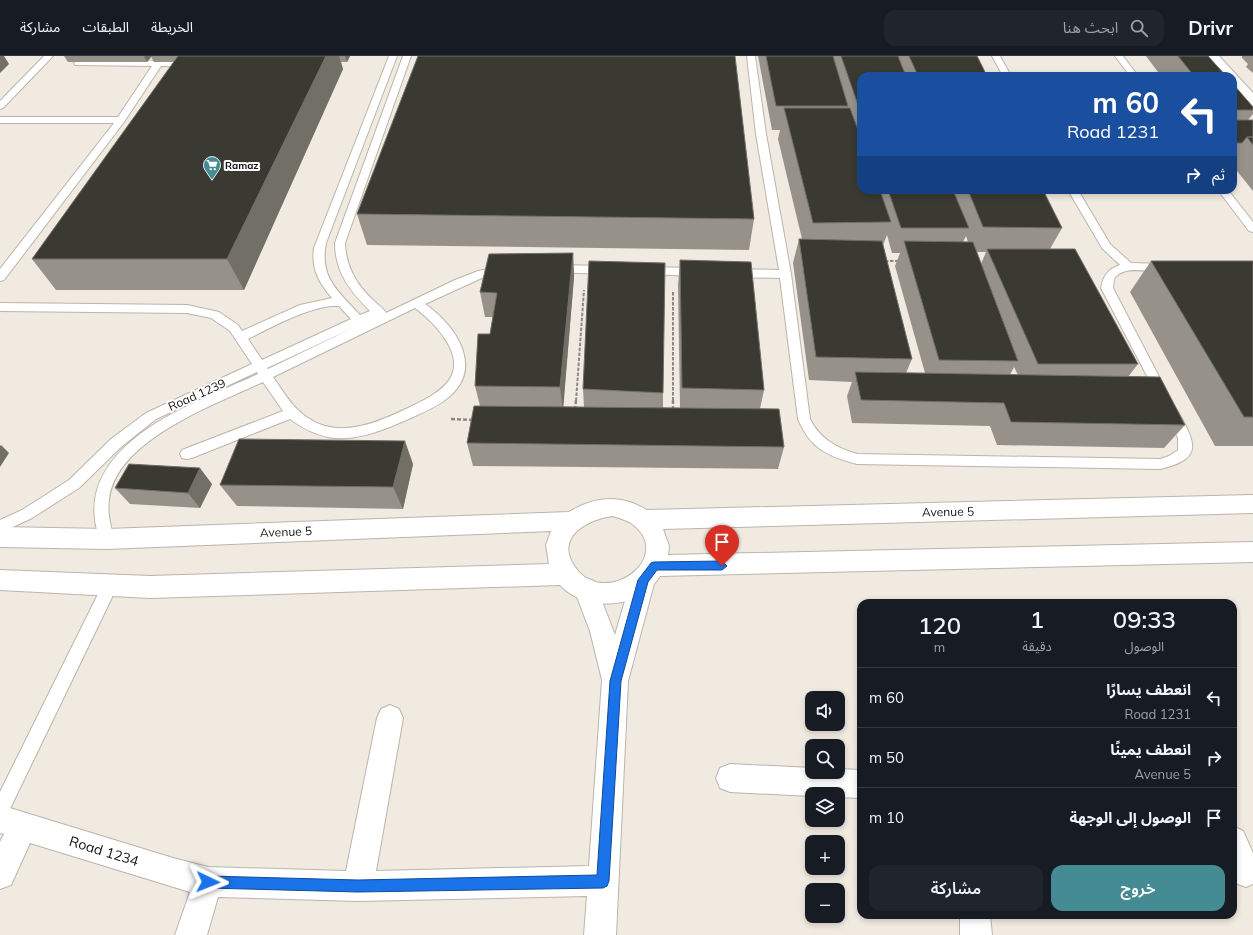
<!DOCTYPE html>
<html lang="ar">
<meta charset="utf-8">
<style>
body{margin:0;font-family:Mulish,"Noto Sans Arabic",sans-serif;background:#20242c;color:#f1f3f6;direction:rtl;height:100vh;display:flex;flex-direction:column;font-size:15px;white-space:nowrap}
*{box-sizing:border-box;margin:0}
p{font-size:13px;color:#9ea1a6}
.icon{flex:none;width:22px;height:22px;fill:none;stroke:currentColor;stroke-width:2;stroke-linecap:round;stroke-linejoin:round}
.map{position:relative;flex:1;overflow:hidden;direction:ltr}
.sheet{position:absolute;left:857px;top:543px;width:380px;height:320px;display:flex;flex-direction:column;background:#171b24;border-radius:12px;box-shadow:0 2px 6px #0003;direction:rtl}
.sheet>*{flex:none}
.top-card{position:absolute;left:857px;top:16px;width:380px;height:122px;border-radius:12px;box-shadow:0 2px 6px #0003;direction:rtl;background:#1a4fa0;color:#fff;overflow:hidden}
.buttons{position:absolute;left:805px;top:635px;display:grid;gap:8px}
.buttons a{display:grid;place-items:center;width:40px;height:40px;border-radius:8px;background:#171b24;box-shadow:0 2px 6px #0003;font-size:20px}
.pin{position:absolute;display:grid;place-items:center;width:34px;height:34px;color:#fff;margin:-41px -17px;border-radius:50% 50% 50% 0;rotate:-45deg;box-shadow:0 0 4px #0007}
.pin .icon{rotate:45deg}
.me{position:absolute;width:44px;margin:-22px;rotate:92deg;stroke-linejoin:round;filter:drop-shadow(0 0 3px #0008)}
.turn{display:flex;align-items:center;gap:14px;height:84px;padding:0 12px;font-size:18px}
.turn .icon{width:52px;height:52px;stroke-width:2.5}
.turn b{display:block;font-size:28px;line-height:34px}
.then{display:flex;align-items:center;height:38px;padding:0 12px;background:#0003;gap:8px;font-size:15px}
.eta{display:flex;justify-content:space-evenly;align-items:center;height:68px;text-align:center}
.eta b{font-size:24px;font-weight:600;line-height:28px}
.button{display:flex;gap:8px;margin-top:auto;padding:8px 12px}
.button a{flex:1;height:46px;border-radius:12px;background:#448b94;color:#fff;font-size:16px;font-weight:600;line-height:46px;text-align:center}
.button a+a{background:#20242c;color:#f1f3f6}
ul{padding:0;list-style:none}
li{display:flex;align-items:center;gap:12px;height:60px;padding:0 12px;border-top:1px solid #363941}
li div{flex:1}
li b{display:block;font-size:15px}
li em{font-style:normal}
header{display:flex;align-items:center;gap:24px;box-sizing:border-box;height:56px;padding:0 20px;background:#171b24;border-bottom:1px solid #363941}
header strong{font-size:19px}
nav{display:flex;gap:22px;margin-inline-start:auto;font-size:14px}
.search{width:280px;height:36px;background:#20242c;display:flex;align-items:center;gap:10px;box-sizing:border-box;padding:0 14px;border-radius:12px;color:#9ea1a6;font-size:15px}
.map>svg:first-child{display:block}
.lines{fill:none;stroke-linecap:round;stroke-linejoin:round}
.service-casing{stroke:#bbb4ac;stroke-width:2}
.minor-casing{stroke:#bbb4ac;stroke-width:2}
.tertiary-casing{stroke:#bbb4ac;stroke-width:2}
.path-far1{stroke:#8d8882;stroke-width:2;stroke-dasharray:3.5 1.5;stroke-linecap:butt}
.path{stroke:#8d8882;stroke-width:2.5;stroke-dasharray:4 2;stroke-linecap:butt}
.service{fill:#fff;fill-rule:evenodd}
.minor{fill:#fff;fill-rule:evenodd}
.tertiary{fill:#fff;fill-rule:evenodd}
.wall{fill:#96928a;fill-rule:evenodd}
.shaded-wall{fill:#726f66}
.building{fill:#3b3a32;stroke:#726f66}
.route{fill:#1a73e8;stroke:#114b97}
.labels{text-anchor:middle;stroke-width:4;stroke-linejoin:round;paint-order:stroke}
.far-poi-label{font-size:10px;font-weight:bold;fill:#14120f;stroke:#fff;text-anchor:start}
.street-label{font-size:12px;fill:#14120f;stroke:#fff}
.near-street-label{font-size:14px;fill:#14120f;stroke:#fff}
</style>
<header>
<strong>Drivr</strong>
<div class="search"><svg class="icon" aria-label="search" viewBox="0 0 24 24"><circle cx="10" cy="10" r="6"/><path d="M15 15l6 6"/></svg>ابحث هنا</div>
<nav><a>الخريطة</a><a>الطبقات</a><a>مشاركة</a></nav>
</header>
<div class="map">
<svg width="1253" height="879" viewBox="0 0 1253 879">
<rect width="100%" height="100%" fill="#f1eae1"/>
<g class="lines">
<g class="service-casing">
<path id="service" d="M44,0H53L3,52L0,53V45Z
M389,0H397L326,187C319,222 339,236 360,259L370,255C350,235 335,216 335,187L403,0H411L345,187C346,211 356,228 373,244C378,249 383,252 386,257L455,224L478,215L503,210L507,211L509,214L507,217L484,221L425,248C457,270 486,314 445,344C433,353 417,359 404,365C381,375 354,386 328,381C313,378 301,371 290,363L192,402L187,403L182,402L180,398L182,394L283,355L263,326C216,348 115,384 109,444C107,458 111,470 114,483L112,487L107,489L102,487C94,471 92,451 97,434C116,372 204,343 258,318L257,316L156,363L121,391L79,432L32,462L0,477V464L22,454L69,424L111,383L146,357L252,308L230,275L211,262L187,257L0,255V247L187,249L219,256L238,269L242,275L300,249L332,242C319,227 311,213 314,192ZM330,250H339L351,263L262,304L248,283C274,270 300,255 330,250ZM415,252C435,267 470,302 446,328C436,339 422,345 408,352C381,365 343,382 313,365C294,355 285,338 273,321ZM357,270L268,313L267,312Z
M747,0H755L766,78L791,218L810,363C820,383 837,392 857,398L1160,403L1169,400L1178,394V382L1166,357L1167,354L1172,352L1177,354C1195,386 1205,403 1160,413L857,408C827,400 810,392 798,363L780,222L734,221L728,217L734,213L779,214L756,78Z
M992,0H1000L1011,20H1003Z
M1115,0H1123L1138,20H1130Z
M78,4L191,5L195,8L191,11L161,10L124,66L4,224L0,225V213L114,67H0V61H118L152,10L75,9L74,7Z
M1068,134H1078L1110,188L1131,207L1165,208L1171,212C1162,223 1127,204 1114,223L1113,232L1168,338L1166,341H1158L1101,232C1103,220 1108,213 1120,209L1102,192Z
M1218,134H1228L1253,166V176L1249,175Z
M556,209L607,210L613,214L607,218L552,216L550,213Z
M646,211L697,212L703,216L697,220L642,218L640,215L642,212Z
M110,522L115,524L118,529L6,761L0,764V736L105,524Z"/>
</g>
<g class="minor-casing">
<path id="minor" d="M1206,0H1219L1253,37V50L1248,49L1233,31V20H1223Z
M643,514L651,517L655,524L628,625L616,879H584L587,840L358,845L218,841L207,879H175L190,836L30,787L11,829L0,833V786L4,778L0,777V749L173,802L208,811L346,815L377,662L381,653L390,649L399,653L403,662L376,815L589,810L602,624L590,575L574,533L578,525L586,522L594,525L615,579L631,524L635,517Z
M730,708L812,712V716H838V713L861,714V742L838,741V738H812V740L730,736L720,732L716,722L720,712Z
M1233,770L1243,775L1253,797V828L1246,831L1235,827L1233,821Z
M960,859H990L992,879H960Z"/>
</g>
<g class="tertiary-casing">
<path id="tertiary" d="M1253,439V457L663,473L669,490L668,499L1253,486V506L660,520C640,553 586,557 560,529L150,542L0,534V514L150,520L549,508L546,489L551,475L107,493L0,491V471L107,473L569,456C595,440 621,438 647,454ZM613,460C619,462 626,464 631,467C678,501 604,554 575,511C554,481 588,463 613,460Z"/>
</g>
<path class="path-far1" d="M885,205H900
M673,236V345
M576,345L584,234"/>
<path class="path" d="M673,344V355
M575,354L576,344
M451,363L474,364"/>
<use href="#service" class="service"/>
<use href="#minor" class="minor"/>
<use href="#tertiary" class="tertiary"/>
</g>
<path class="wall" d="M64,0H350L347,6H341L343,13L244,234H56L32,203L174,6H154L151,1L147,6H68Z
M758,0H977L987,20H861V134H1043L1062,172L1050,193L1138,308L1128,321L1185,369L1164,392L997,389L990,370L852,367L847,340L852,326L809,324L793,207L799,183H802L778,83L780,74H772ZM887,179L892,197H900L895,210L925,317H906L912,303L883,189ZM966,180L968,186H963ZM976,196H986L981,208ZM1014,311L1018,319H1010Z
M1146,0H1208L1226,20H1161Z
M1241,0H1253V17L1246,11L1248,8L1242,2V0Z
M1233,28L1253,51V58L1248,64H1253V135L1233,110Z
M357,158L754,163L749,194L367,189Z
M573,197L574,221L563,351H584L583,333L663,337V352H680L678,229L680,204L764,334L760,353L784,391L778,413L473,410L467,387L480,350L475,330L490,278L493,261H485L480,236Z
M1151,205H1253V390H1215L1130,236Z
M413,408L403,453L237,450L220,429Z
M212,428L200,452L130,448L115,432Z"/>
<path class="shaded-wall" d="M0,0H4L9,8L0,17Z
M144,0H151V1L147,6Z
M326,0H339L343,13L244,234L227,203Z
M345,0H350L347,6Z
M573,197L574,221L563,355L560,331Z
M405,385L413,408L403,453L393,431Z
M1,389L9,397L0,411V390Z
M200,412L212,428L200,452L188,437Z"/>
<path class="building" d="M178,0H326L227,203H32Z
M418,0H735L754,163L357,158Z
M766,0H833L848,50H776Z
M841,0H898L906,20H861V52H859Z
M909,0H977L987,20H918Z
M1178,0H1208L1226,20H1194Z
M1233,28L1253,51V54H1233Z
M784,52H850L861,82V134H880L891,166L813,167Z
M1233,64H1253V81H1247L1242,87H1237L1233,82Z
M1247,81H1253V89Z
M888,134H953L969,172H901Z
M968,134H1043L1062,172L983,171Z
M799,183L882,185L912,303L816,301Z
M904,185L973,186L1018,305L939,304Z
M987,193H1075L1138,308H1038Z
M573,197L560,331L475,330L478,278H490L497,237L480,236L489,198Z
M680,204L751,206L764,334L682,332Z
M589,205L665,207L663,337L583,333Z
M1151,205H1253V361H1244Z
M855,316L1160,321L1185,369L1011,366L1004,347L861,344Z
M474,350L779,353L784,391L467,387Z
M239,383L405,385L393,431L220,429Z
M129,408L200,412L188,437L115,432Z"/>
<path class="route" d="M722,505L727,510L722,514H657L648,526L621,625L609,825L607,830L603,832L358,836L208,832L204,830L202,826L204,821L208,820L358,824L597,819L610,625L638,524L651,507L654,506Z"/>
<defs>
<g id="supermarket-pin" transform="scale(0.9)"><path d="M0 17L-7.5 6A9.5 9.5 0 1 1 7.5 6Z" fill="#448b94" stroke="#fff"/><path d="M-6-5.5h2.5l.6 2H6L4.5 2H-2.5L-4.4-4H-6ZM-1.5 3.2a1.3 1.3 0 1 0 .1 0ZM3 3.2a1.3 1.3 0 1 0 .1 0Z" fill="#fff"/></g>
</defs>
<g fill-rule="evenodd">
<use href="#supermarket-pin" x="212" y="109"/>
</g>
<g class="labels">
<g class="far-poi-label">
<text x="225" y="113">Ramaz</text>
</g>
<g class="street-label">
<text transform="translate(197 339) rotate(-24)" y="4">Road 1239</text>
<text transform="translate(948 456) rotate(-1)" y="4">Avenue 5</text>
<text transform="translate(286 476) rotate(-2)" y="4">Avenue 5</text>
</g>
<g class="near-street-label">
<text transform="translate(104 795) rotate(17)" y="5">Road 1234</text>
</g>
</g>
</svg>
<div class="buttons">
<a><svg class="icon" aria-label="sound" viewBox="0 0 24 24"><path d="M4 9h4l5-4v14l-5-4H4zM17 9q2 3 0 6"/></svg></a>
<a><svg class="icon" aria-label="search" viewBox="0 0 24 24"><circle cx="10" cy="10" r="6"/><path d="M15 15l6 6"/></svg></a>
<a><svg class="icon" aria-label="layers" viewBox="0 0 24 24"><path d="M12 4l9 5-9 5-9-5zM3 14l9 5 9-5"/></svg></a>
<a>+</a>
<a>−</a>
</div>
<div class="pin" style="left:722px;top:510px;background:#d93025"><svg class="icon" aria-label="arrive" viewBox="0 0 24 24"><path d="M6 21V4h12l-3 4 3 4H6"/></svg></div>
<svg class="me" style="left:208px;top:826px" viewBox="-20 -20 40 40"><path d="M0-17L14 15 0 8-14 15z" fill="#1a73e8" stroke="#fff" stroke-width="4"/></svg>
<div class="top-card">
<div class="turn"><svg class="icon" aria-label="left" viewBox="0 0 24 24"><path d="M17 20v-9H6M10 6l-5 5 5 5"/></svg><div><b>60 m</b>Road 1231</div></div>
<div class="then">ثم<svg class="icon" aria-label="right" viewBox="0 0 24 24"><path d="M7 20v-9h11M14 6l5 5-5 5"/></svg></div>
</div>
<section class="sheet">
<div class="eta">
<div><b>09:33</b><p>الوصول</p></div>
<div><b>1</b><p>دقيقة</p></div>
<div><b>120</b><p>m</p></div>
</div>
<ul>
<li><svg class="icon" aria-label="left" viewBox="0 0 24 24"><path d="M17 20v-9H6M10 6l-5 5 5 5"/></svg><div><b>انعطف يسارًا</b><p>Road 1231</p></div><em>60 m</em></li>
<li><svg class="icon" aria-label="right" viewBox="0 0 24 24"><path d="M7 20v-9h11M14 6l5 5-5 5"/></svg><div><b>انعطف يمينًا</b><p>Avenue 5</p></div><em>50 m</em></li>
<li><svg class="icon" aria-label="arrive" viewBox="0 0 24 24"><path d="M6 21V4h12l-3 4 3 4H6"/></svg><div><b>الوصول إلى الوجهة</b></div><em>10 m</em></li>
</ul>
<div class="button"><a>خروج</a><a>مشاركة</a></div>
</section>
</div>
